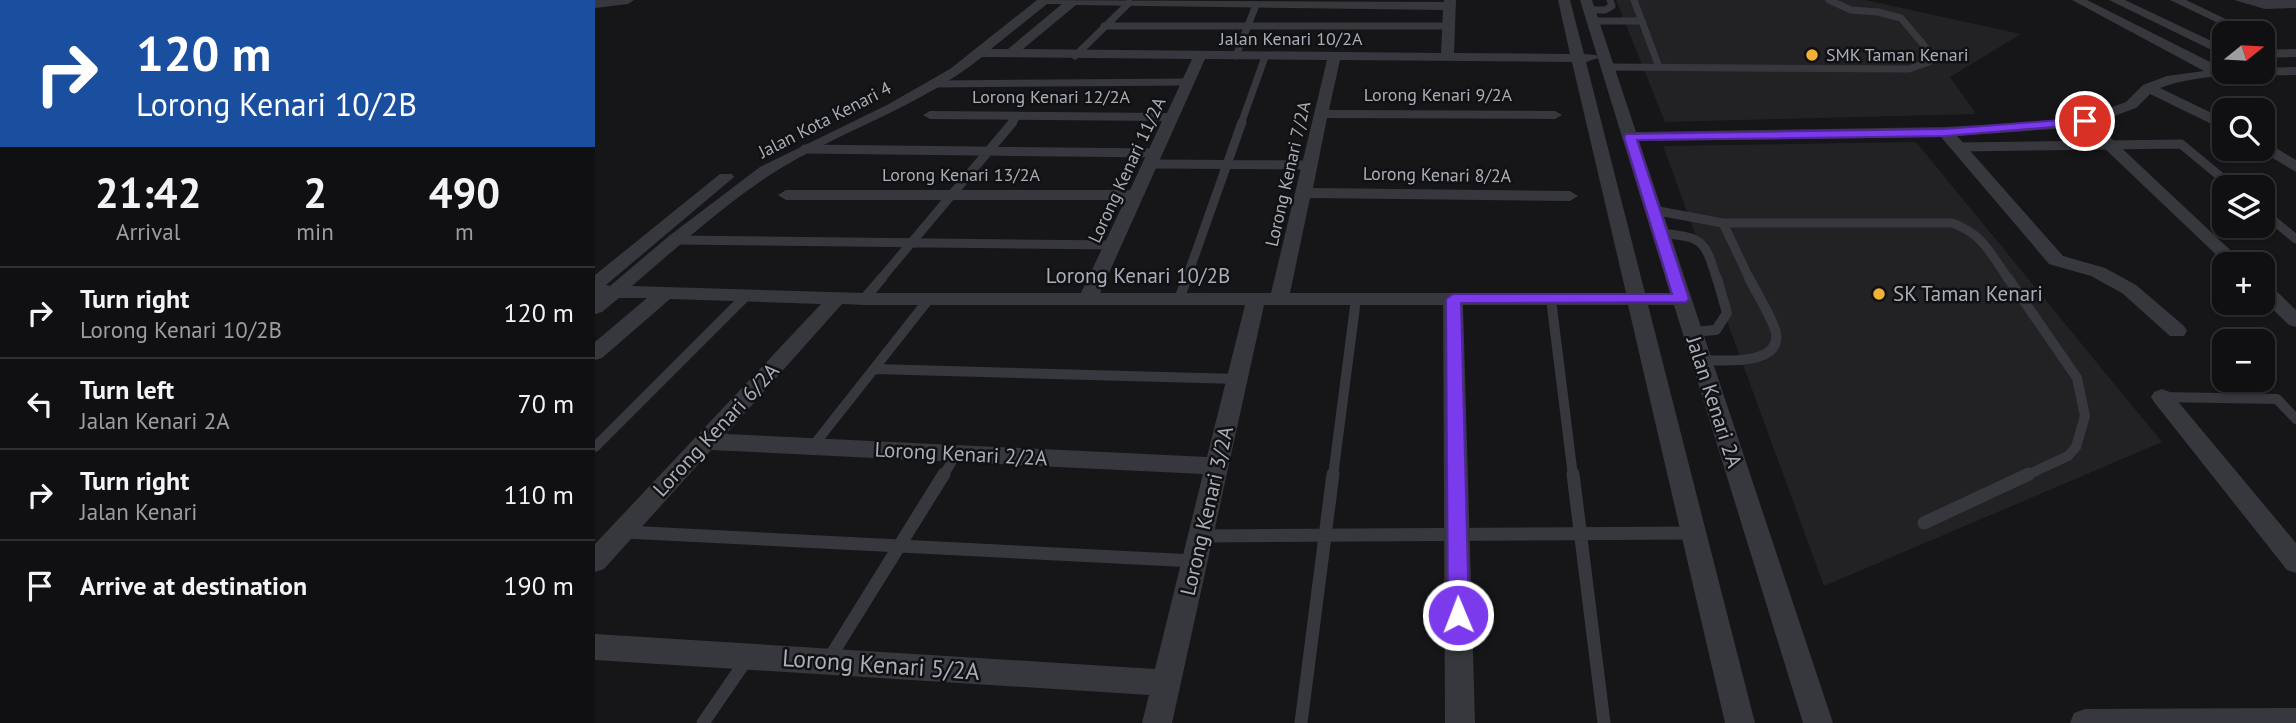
<!DOCTYPE html>
<meta charset="utf-8">
<style>
body{margin:0;font-family:"PT Sans",sans-serif;background:#19191b;color:#f1f3f6;height:100vh;display:flex;flex-direction:column;font-size:26px;white-space:nowrap}
*{box-sizing:border-box;margin:0}
p{font-size:23px;color:#9c9d9f}
.icon{flex:none;width:38px;height:38px;fill:none;stroke:currentColor;stroke-width:2;stroke-linecap:round;stroke-linejoin:round}
.map{position:relative;flex:1;overflow:hidden}
.drawer{display:flex;flex-direction:column;background:#101012;width:595px}
.drawer>*{flex:none}
.guide{background:#1a4fa0;color:#fff;overflow:hidden}
.needle{width:46px;rotate:72deg}
.buttons{position:absolute;left:1617px;top:21px;display:grid;gap:14px}
.buttons a{display:grid;place-items:center;width:63px;height:63px;border-radius:14px;background:#101012;box-shadow:0 2px 5px #0004,0 0 0 2px #303032;font-size:35px}
.pin{position:absolute;display:grid;place-items:center;width:60px;height:60px;color:#fff;margin:-30px;border:4px solid #fff;border-radius:50%;box-shadow:0 2px 7px #0007}
.me{position:absolute;width:77px;margin:-38px;rotate:359deg;stroke-linejoin:round;filter:drop-shadow(0 0 5px #0008)}
.turn{display:flex;align-items:center;gap:24px;height:147px;padding:0 21px;font-size:32px}
.turn .icon{width:91px;height:91px;stroke-width:2.5}
.turn b{display:block;font-size:49px;line-height:60px}
.eta{display:flex;justify-content:space-evenly;align-items:center;height:119px;text-align:center}
.eta b{font-size:42px;font-weight:700;line-height:49px}
ul{padding:0;list-style:none}
li{display:flex;align-items:center;gap:21px;height:91px;padding:0 21px;border-top:2px solid #303032}
li div{flex:1}
li b{display:block;font-size:26px}
li em{font-style:normal}
main{display:flex;flex:1;min-height:0}
.map>svg:first-child{display:block}
.built{fill:#222225}
.lines{fill:none;stroke-linecap:round;stroke-linejoin:round}
.lane-far3{stroke:#37383d;stroke-width:7}
.lane-far2{stroke:#37383d;stroke-width:9}
.lane-far1{stroke:#37383d;stroke-width:10}
.lane{stroke:#37383d;stroke-width:13}
.street{fill:#37383d;fill-rule:evenodd}
.route{fill:#7c3aed;stroke:#51269a;stroke-width:2}
.poi-dot{fill:#f2b134;stroke:#111113;stroke-width:2.5}
.labels{text-anchor:middle;stroke-width:5;stroke-linejoin:round;paint-order:stroke}
.far-street-label{font-size:18px;fill:#a8adb8;stroke:#111113}
.far-poi-label{font-size:18px;fill:#a8adb8;stroke:#111113;text-anchor:start}
.street-label{font-size:21px;fill:#a8adb8;stroke:#111113}
.poi-label{font-size:21px;fill:#a8adb8;stroke:#111113;text-anchor:start}
.near-street-label{font-size:24px;fill:#a8adb8;stroke:#111113}
</style>
<main>
<section class="drawer">
<div class="guide">
<div class="turn"><svg class="icon" aria-label="right" viewBox="0 0 24 24"><path d="M7 20v-9h11M14 6l5 5-5 5"/></svg><div><b>120 m</b>Lorong Kenari 10/2B</div></div>
</div>
<div class="eta">
<div><b>21:42</b><p>Arrival</p></div>
<div><b>2</b><p>min</p></div>
<div><b>490</b><p>m</p></div>
</div>
<ul>
<li><svg class="icon" aria-label="right" viewBox="0 0 24 24"><path d="M7 20v-9h11M14 6l5 5-5 5"/></svg><div><b>Turn right</b><p>Lorong Kenari 10/2B</p></div><em>120 m</em></li>
<li><svg class="icon" aria-label="left" viewBox="0 0 24 24"><path d="M17 20v-9H6M10 6l-5 5 5 5"/></svg><div><b>Turn left</b><p>Jalan Kenari 2A</p></div><em>70 m</em></li>
<li><svg class="icon" aria-label="right" viewBox="0 0 24 24"><path d="M7 20v-9h11M14 6l5 5-5 5"/></svg><div><b>Turn right</b><p>Jalan Kenari</p></div><em>110 m</em></li>
<li><svg class="icon" aria-label="arrive" viewBox="0 0 24 24"><path d="M6 21V4h12l-3 4 3 4H6"/></svg><div><b>Arrive at destination</b></div><em>190 m</em></li>
</ul>
</section>
<div class="map">
<svg width="1701" height="723" viewBox="0 0 1701 723">
<rect width="100%" height="100%" fill="#161618"/>
<path class="built" d="M1021,0H1270L1426,34L1355,77L1381,114L1070,122Z
M1321,142L1567,442L1229,586L1068,146Z"/>
<g class="lines">
<path class="lane-far3" d="M1039,0L1064,67
M993,10H1010L1017,6L1015,0
M997,21H1047
M509,26H854
M480,56L534,3
M641,56L661,5
M1012,67L1314,69L1334,62L1338,56L1306,18L1283,12L1256,10L1234,0
M341,84L593,82
M416,124L423,116
M646,124L670,57"/>
<path class="lane-far2" d="M1364,147L1586,144L1638,187
M210,149L561,153
M556,164L715,165
M1058,210L1128,223H1357C1387,233 1396,254 1414,280
M1668,212L1701,239
M1128,223L1155,280
M1066,233C1108,238 1110,239 1122,280
M80,240L518,245
M285,280L418,122
M591,280L647,122"/>
<path class="lane-far1" d="M1413,278L1482,378L1490,416L1481,447L1473,456L1430,476
M269,299L287,278
M584,299L592,278
M956,299L978,476
M1097,332L1121,330L1132,313L1122,278
M1106,360C1125,360 1186,367 1181,333C1178,319 1161,292 1154,278
M280,369L643,379
M1567,397L1682,399L1701,419
M218,446L334,299
M0,447L151,296
M348,476L362,453
M738,476L761,299"/>
<path class="lane" d="M978,474L1009,723
M1329,523L1434,474
M30,532L600,561
M606,536L1098,533
M234,659L349,474
M108,723L152,659
M706,723L738,474"/>
<path class="street" d="M0,0H39L33,4L0,8Z
M442,0L849,2V0H861L859,53L975,54L963,0H975L989,54L1001,55L1003,58L991,62L1050,293H1075L985,0H997L1041,132L1350,127L1462,121L1487,118L1531,102L1548,85L1572,76L1609,71L1477,0H1492L1629,69V72H1668V68L1701,67V75C1657,76 1607,72 1565,88L1629,119V130L1555,94L1541,108L1500,123L1650,264H1631L1487,127L1362,136L1468,256L1510,268L1541,285L1589,326L1592,331L1589,336H1575L1527,293L1496,276L1454,264L1346,137L1044,141L1238,723H1208L1079,305H1053L1160,723H1130L1033,305H868L880,723H850L848,305H669L577,723H547L554,695L0,660V634L560,669L608,474L116,450L9,569L0,572V544L226,304L75,299L7,358L0,360V342L52,298H24L7,312L0,314V275L125,174H137L139,177L11,285L15,286L74,236L165,167L292,105L355,69ZM452,4H467L413,49H396ZM481,5L848,10L846,53L428,49ZM387,57L597,59L572,113L335,111L328,115L335,119L567,121L535,190H191L183,195L191,200H530L486,293H269L37,286C80,249 131,203 178,173C246,130 324,108 387,57ZM610,59L732,60L676,293H505ZM745,60L977,62L1031,293H695L715,198L975,201L983,196L975,191L718,188L732,118L960,119L967,115L960,111L734,110ZM247,304L269,305H650L612,457L131,434Z
M1514,0H1530L1629,47V56Z
M1575,0H1591L1660,33H1644Z
M1639,0H1701V8L1670,9Z
M1701,49V57L1668,58V50Z
M1668,140L1701,160V172L1663,149H1668Z
M1668,283L1675,285L1701,310V327L1694,325L1668,300Z
M1567,389L1575,392L1701,543V573L1692,570L1559,402L1556,397L1559,392Z
M1701,708V723H1475L1479,713L1490,709Z"/>
</g>
<path class="route" d="M1490,118L1496,121L1494,124L1350,136L1042,140L1094,299L1091,302L866,303L874,615L871,622L863,624L856,622L853,615L851,299L858,294H1077L1029,137L1031,134L1350,129Z"/>
<g class="poi-dot">
<circle cx="1217" cy="55" r="7"/>
<circle cx="1284" cy="294" r="7"/>
</g>
<g class="labels">
<g class="far-street-label">
<text x="696" y="45">Jalan Kenari 10/2A</text>
<text x="843" y="101">Lorong Kenari 9/2A</text>
<text x="456" y="103">Lorong Kenari 12/2A</text>
<text transform="translate(230 120) rotate(-27)" y="6">Jalan Kota Kenari 4</text>
<text transform="translate(532 170) rotate(-65)" y="6">Lorong Kenari 11/2A</text>
<text transform="translate(693 174) rotate(-77)" y="6">Lorong Kenari 7/2A</text>
<text x="366" y="181">Lorong Kenari 13/2A</text>
<text transform="translate(842 175) rotate(1)" y="6">Lorong Kenari 8/2A</text>
</g>
<g class="far-poi-label">
<text x="1231" y="61">SMK Taman Kenari</text>
</g>
<g class="street-label">
<text x="543" y="283">Lorong Kenari 10/2B</text>
<text transform="translate(1119 402) rotate(72)" y="7">Jalan Kenari 2A</text>
<text transform="translate(121 430) rotate(-47)" y="7">Lorong Kenari 6/2A</text>
<text transform="translate(366 454) rotate(3)" y="7">Lorong Kenari 2/2A</text>
<text transform="translate(612 511) rotate(-77)" y="7">Lorong Kenari 3/2A</text>
</g>
<g class="poi-label">
<text x="1298" y="301">SK Taman Kenari</text>
</g>
<g class="near-street-label">
<text transform="translate(286 665) rotate(4)" y="8">Lorong Kenari 5/2A</text>
</g>
</g>
</svg>
<div class="buttons">
<a><svg class="needle" viewBox="-14 -14 28 28"><path d="M0-13l5 13h-10z" fill="#e53935"/><path d="M0 13l5-13h-10z" fill="#9c9d9f"/></svg></a>
<a><svg class="icon" aria-label="search" viewBox="0 0 24 24"><circle cx="10" cy="10" r="6"/><path d="M15 15l6 6"/></svg></a>
<a><svg class="icon" aria-label="layers" viewBox="0 0 24 24"><path d="M12 4l9 5-9 5-9-5zM3 14l9 5 9-5"/></svg></a>
<a>+</a>
<a>−</a>
</div>
<div class="pin" style="left:1490px;top:121px;background:#d93025"><svg class="icon" aria-label="arrive" viewBox="0 0 24 24"><path d="M6 21V4h12l-3 4 3 4H6"/></svg></div>
<svg class="me" style="left:863px;top:615px" viewBox="-20 -20 40 40"><circle r="17" fill="#7c3aed" stroke="#fff" stroke-width="3"/><path d="M0-11L8 9 0 5-8 9z" fill="#fff"/></svg>
</div>
</main>
